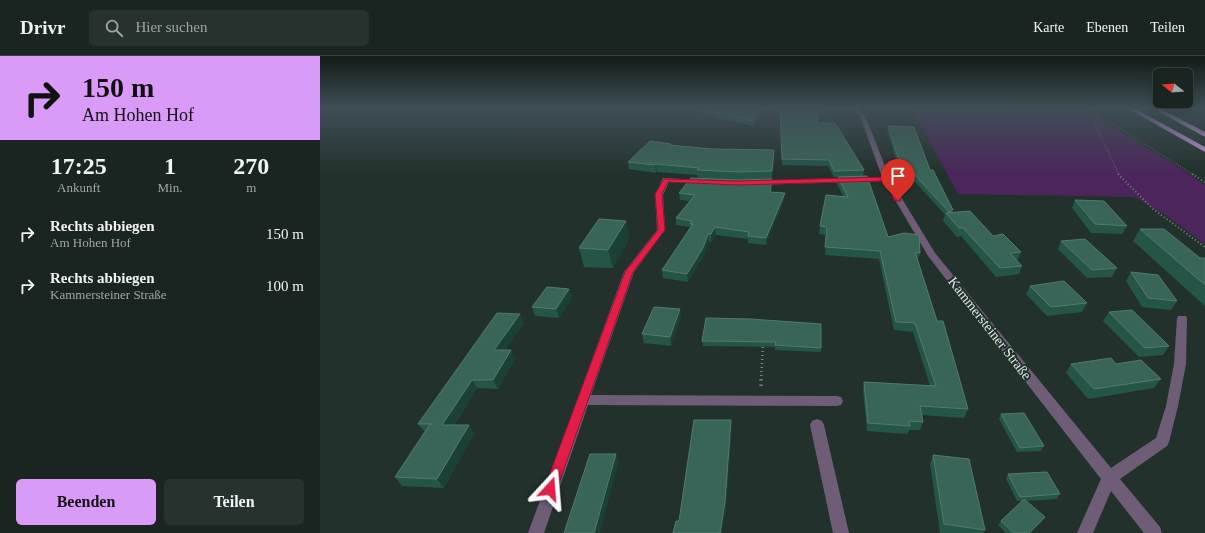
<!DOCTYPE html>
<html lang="de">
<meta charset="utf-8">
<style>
body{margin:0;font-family:"Times New Roman",serif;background:#27312e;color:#f1f3f6;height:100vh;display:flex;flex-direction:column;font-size:15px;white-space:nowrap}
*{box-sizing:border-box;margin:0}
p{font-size:13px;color:#9fa5a5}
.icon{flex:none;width:22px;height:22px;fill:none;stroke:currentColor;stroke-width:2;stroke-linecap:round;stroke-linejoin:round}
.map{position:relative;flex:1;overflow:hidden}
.drawer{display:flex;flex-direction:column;background:#1a2521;width:320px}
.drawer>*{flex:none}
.top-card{background:#da9af7;color:#111;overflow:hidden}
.needle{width:26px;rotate:287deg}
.tools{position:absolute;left:833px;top:12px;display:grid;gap:8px}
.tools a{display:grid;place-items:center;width:40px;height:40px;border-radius:6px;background:#1a2521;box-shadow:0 4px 16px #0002,0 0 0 1px #38423f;font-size:20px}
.pin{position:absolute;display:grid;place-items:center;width:34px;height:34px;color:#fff;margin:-41px -17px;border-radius:50% 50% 50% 0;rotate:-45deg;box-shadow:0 0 4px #0007}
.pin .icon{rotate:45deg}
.me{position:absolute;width:44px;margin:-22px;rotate:19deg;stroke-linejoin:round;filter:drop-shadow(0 0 3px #0008)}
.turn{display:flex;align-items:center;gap:14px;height:84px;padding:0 16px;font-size:18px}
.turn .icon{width:52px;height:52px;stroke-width:2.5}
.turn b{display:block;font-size:28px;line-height:34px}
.eta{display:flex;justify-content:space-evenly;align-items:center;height:68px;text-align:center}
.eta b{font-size:24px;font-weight:600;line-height:28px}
.primary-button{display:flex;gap:8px;margin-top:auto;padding:8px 16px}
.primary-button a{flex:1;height:46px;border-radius:6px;background:#da9af7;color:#111;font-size:16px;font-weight:600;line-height:46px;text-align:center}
.primary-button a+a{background:#27312e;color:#f1f3f6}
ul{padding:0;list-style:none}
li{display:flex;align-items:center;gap:12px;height:52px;padding:0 16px}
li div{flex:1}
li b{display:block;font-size:15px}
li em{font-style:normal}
header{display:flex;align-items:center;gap:24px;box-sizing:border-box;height:56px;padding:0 20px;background:#1a2521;border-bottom:1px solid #38423f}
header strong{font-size:19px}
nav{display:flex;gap:22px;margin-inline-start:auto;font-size:14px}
.search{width:280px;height:36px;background:#27312e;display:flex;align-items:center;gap:10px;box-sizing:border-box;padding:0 14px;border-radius:6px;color:#9fa5a5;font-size:15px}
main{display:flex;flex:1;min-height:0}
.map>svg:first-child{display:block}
.green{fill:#4c255c}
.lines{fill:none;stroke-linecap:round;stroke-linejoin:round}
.path-far3{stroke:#78837f;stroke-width:1.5;stroke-dasharray:0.5 2;stroke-linecap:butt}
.path-far2{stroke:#78837f;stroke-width:2;stroke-dasharray:1 2.5;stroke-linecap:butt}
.path-far1{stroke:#78837f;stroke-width:2.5;stroke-dasharray:1 3;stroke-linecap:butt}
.path{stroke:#78837f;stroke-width:3.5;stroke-dasharray:1.5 4;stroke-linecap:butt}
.minor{fill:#6f5d77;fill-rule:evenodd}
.highway{fill:#c99cdd;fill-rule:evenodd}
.wall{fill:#245547}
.shaded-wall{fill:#1b4035}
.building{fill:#396558;stroke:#537a6e}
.route{fill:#e11d48;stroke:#92132f}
.labels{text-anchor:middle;stroke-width:4;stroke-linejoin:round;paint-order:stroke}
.street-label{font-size:14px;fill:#e1e9e6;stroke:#23312c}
</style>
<header>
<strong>Drivr</strong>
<div class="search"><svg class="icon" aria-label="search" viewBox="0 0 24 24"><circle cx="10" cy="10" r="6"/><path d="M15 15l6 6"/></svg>Hier suchen</div>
<nav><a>Karte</a><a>Ebenen</a><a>Teilen</a></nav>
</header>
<main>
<section class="drawer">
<div class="top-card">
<div class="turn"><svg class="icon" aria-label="right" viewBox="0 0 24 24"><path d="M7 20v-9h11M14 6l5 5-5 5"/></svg><div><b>150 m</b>Am Hohen Hof</div></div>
</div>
<div class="eta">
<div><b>17:25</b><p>Ankunft</p></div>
<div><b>1</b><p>Min.</p></div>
<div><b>270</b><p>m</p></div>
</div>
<ul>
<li><svg class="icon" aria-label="right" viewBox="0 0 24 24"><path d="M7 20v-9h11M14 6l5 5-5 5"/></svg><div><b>Rechts abbiegen</b><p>Am Hohen Hof</p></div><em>150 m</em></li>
<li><svg class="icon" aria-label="right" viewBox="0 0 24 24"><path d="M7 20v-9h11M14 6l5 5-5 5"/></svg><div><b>Rechts abbiegen</b><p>Kammersteiner Straße</p></div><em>100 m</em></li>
</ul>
<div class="primary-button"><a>Beenden</a><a>Teilen</a></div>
</section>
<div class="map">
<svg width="885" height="477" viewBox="0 0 885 477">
<rect width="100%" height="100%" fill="#23312c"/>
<path class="green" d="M715,52H762L862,113L885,129V188L847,160L815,141L638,138L593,55Z"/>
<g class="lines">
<path class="path-far3" d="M767,52L874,119
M871,52L885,59
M779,59L775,68L799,119"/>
<path class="path-far2" d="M798,118L833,153L885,191
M872,118L885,126"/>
<path class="path-far1" d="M441,324L443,289"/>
<path class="path" d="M441,330V323"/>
<path class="minor" d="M530,52H536L545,59L570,123L615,197L791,412L836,382L846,350L854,308L857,262L858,260H866L867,262L866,308L858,350L849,386L847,390L800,423L840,471L842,477H824L791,435L773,477H757L781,423L608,200L564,125L435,129L434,127L438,125L562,121L540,60Z
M343,122L382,124L386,126L382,128L349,126L343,139L345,174L314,216L271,339L517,340L521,341L523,345L521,349L517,350L268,349L224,477H208L304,216L337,174L335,139Z
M497,363L502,365L504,369L529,477H513L490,369L492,365Z"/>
<path class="highway" d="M807,52H814L885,91V96Z
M832,52H839L885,76V81Z"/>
</g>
<path class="wall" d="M391,52H446L433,70L382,59L381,54Z
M460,52H533L532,55L497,60L498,67L544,114L543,120L514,121L508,110L462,109Z
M568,70L610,114L633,154L632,156L673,180L701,196L697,205L702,210L699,218L676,221L641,180L637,181L623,165L625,159L577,106L567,74Z
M351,89L393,93L454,94L452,123L418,124L378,122L377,119L337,116L336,117L309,113L308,106Z
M518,121L568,181L600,197L598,204L617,265L648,353L644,362L602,359L603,366L600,374H589L587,378L547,375L543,334L544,326L610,330L593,276L574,274L559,203L505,199L506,179L499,178L500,170L523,140L517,128Z
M452,123L451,136L464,144L446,189L428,187V183L396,179L391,186L389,185L384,199L368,226L343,222L342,214L370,171L356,169V162L370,145L360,144L359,137L418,124Z
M755,144L807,170L802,178L771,177L752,152Z
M306,165L309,183L293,212L264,211L259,192Z
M820,173L880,202H885V250L813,185Z
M741,185L797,212L792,221L767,222L738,193Z
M811,216L857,245L851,254L822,251L806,225Z
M710,230L767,247L762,256L727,260L706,238Z
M249,233L252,241L239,262L215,260L212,251Z
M789,256L849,290L843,299L819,301L783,265Z
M200,258L204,267L185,294L195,303L178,333L157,332L134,369H149L154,378L124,432L82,430L75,421L105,376L98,368Z
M361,262L351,290L324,287L322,278Z
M386,262L501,292V296L455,294V291L383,290L382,285Z
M751,308H796L841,323L834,332L768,343L746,317Z
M681,358L724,390L721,395L697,396L679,363Z
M613,399L665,474L663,477H620L610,408Z
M688,418L740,438L737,443L706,445L725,461L722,466L710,477H686L678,469L681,465L702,445H697L686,423Z"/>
<path class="shaded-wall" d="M442,52H446L433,70V65Z
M522,52H533L532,55L497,60V55Z
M454,94V101L452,123V115Z
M336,108L337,116L336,117L335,109Z
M465,137L464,144L446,189V182Z
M306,165L309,183L293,212L288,194Z
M395,171L396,179L391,186V178Z
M388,178L389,185L384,199L368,226L367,218Z
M249,233L252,241L239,262L236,253Z
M360,253L361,262L351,290L350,281Z
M200,258L204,267L179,303L174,294Z
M191,294L195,303L178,333L173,324Z
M152,324L157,332L128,377L122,369Z
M411,364L412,373L406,454L402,477H400Z
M149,369L154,378L124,432L117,423Z
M296,398L299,405L280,477H274Z
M725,461L722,466L710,477H709Z"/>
<path class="building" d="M391,52H442L433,65L381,54Z
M460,52H522L497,55L498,67H515L544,114L514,115L509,104L462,103Z
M568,70L594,71L610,114H613L633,154L629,156L578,101Z
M330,85L351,88L349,89L393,93L454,94L452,115L418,116L377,114L379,112L336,108L335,109L308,106Z
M547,120L568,181L584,177L599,179L600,197L595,196L617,265H623L648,353L600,350L603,366L589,365L590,370L548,367L544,326L616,330L595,267L576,266L560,195L505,191L507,171L500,170L506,139L528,141L518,121Z
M371,122L418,124L452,123L450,136L465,137L446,182L428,180L429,176L395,171L391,178H388L383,192L367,218L342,214L373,168H370L372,165L356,162L375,139L359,137Z
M755,144L784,145L807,170L775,168Z
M650,155L673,180L683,178L701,196L690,197L702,210L680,212L643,172H639L626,157Z
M279,163L306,165L288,194L259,192Z
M820,173H844L880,202H885V229Z
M765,183L797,212L772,214L741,185Z
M811,216L838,219L857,245L828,242Z
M744,225L767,247L731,251L710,230Z
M227,231L249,233L236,253L212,251Z
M334,251L360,253L350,281L322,278Z
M812,254L849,290L825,292L789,256Z
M177,257L200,258L174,294H191L173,324H152L122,369H149L117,423L75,421L110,368H113H98Z
M386,262L430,263L501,268V292L455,289L456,286L382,285Z
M791,302L796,308L821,304L841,323L774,333L751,308Z
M704,357L724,390L700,392L681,358Z
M374,364H411L405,446L400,477H353L356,465H359Z
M270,398H296L274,477H244Z
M613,399L649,403L665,474L624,468Z
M727,416L740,438L700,441L688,418Z
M704,443L725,461L709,477H694L681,465Z"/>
<linearGradient id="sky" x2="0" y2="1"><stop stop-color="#131b18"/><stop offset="0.44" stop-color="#3f4e56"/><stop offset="1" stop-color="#3f4e56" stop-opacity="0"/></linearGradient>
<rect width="885" height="118" fill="url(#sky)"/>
<path class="route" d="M566,121L569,123L581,144L580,145H575L564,125L418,129L348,126L342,138L345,174L313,216L237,433L235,438L230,440L226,438L224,433L305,216L338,174L335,138L344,123L418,125Z"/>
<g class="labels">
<g class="street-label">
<text transform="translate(670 272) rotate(52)" y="5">Kammersteiner Straße</text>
</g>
</g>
</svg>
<div class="tools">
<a><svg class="needle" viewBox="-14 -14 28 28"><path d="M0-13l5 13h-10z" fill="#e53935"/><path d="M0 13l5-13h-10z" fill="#9fa5a5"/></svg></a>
</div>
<div class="pin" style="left:578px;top:144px;background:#d93025"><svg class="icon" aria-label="arrive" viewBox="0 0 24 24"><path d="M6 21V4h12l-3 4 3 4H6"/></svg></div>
<svg class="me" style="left:230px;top:433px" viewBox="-20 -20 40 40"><path d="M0-17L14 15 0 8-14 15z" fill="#e11d48" stroke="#fff" stroke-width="4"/></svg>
</div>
</main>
